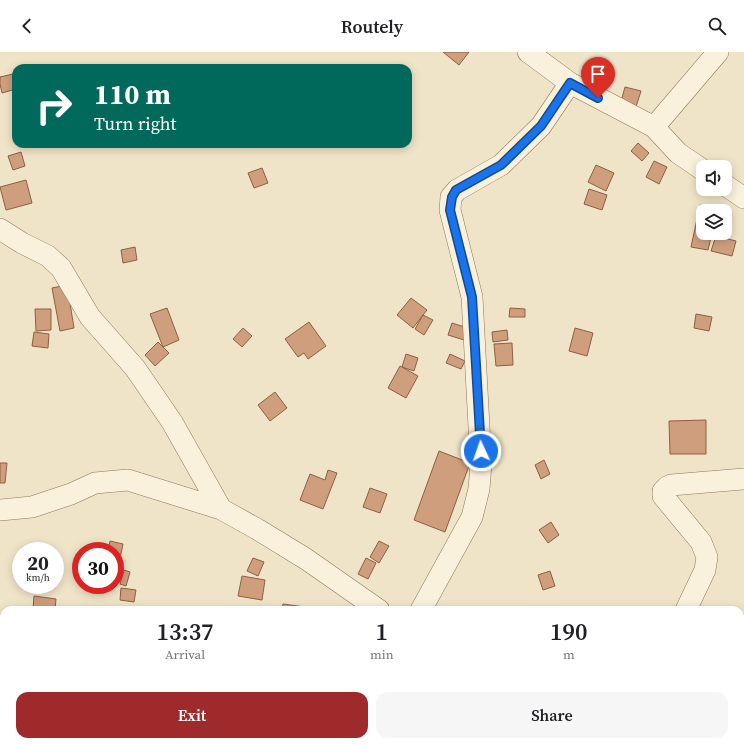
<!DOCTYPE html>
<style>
body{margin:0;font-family:"Source Serif 4",serif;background:#f6f6f6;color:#202124;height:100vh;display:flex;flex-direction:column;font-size:15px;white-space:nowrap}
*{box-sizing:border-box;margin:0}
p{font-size:13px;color:#757577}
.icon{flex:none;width:22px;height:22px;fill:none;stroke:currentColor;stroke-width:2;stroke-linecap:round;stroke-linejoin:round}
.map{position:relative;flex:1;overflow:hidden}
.sheet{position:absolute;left:0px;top:554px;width:744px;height:140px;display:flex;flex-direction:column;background:#fff;border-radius:12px 12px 0 0;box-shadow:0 2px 10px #0003}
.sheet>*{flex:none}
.banner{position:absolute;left:12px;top:12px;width:400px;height:84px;border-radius:12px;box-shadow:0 2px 10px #0003;background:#00695c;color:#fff;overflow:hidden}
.tools{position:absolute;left:696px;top:108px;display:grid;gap:8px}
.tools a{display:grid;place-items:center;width:36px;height:36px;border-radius:8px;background:#fff;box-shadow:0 2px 10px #0003;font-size:20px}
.speed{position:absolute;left:12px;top:490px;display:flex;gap:8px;font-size:20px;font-weight:700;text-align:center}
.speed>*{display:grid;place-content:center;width:52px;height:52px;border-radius:50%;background:#fff;box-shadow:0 2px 10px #0003;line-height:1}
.speed small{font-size:10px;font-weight:400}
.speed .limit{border:6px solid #d22;background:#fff;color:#111}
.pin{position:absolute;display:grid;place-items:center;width:34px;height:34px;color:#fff;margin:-41px -17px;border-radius:50% 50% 50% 0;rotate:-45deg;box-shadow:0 0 4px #0007}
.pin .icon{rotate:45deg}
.me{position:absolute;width:44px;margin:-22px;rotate:357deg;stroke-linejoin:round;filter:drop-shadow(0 0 3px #0008)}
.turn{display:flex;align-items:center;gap:14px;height:84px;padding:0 16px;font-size:18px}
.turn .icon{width:52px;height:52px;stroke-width:2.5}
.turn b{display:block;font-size:28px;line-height:34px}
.eta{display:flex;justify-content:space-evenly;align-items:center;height:68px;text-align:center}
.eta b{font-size:24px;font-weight:600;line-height:28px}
.action{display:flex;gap:8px;margin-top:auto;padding:8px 16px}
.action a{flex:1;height:46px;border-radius:12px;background:#9e2a2b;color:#fff;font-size:16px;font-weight:600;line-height:46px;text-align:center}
.action a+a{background:#f6f6f6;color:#202124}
header{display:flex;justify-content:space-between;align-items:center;height:52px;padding:0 16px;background:#fff;font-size:18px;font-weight:600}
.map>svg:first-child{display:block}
.building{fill:#cf9f7d;stroke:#8d5f41}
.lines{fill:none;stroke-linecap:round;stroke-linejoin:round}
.minor-casing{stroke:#8d765c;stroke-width:22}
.minor{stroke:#faf1dc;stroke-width:21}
.route-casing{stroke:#114b97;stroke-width:10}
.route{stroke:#1a73e8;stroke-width:7}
</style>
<header><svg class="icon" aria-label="back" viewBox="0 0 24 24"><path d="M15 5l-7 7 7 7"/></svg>Routely<svg class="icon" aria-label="search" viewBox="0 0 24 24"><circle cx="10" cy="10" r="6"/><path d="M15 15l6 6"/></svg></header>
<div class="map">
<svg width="744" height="694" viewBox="0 0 744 694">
<rect width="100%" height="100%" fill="#f0e4c8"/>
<path class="building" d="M443,0H469L459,13Z
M13,22L16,37L2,41L0,32V25Z
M625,35L641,39L635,58L620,53Z
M638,91L649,101L642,109L631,99Z
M21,100L25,114L13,118L8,104Z
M654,109L667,115L659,132L646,125Z
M596,113L614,121L606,139L588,130Z
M262,116L268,131L254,136L248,121Z
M26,128L32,151L6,158L0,135Z
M589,137L607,143L602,158L584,152Z
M700,153L718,156L717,159H703V181H712L708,198L691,195Z
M716,184L736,189L732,204L711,199Z
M135,195L137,208L123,211L121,198Z
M67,233L74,276L60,279L52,236Z
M411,246L427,258L413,276L397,263Z
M167,256L179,288L163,295L150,262Z
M510,256L525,257V265H509Z
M35,257H51V278L36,279Z
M696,262L712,265L709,279L694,276Z
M423,263L433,268L424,283L415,277Z
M309,270L326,294L308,307L304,301L298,305L285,287Z
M452,271L468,276L464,288L448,283Z
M243,276L252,284L242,295L233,287Z
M575,276L593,281L587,304L569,299Z
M507,278L508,288L493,290L492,280Z
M34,280L49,282L48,296L32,294Z
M158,290L169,301L155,314L145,303Z
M512,291L513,313L496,314L494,292Z
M406,302L418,306L414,319L402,315Z
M450,302L465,309L461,317L446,311Z
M400,314L418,324L406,346L388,336Z
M275,340L287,356L270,369L258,353Z
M706,368V402H670L669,369Z
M439,399L470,411L445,480L414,468Z
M544,408L550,422L541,427L535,413Z
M0,411H7L5,431H0Z
M328,418L337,421L323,457L300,448L310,422L325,428Z
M370,436L387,442L380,461L363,455Z
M551,470L559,483L548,491L539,478Z
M110,489L123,492L119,511L115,510V499H108Z
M379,489L389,494L379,511L370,505Z
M253,506L264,510L258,524L247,519Z
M366,506L376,511L368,527L358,522Z
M124,518L130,520L126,534L120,532Z
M550,519L555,534L543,538L538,523Z
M242,524L265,528L262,548L238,544Z
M121,536L136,538L134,550L120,548Z
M34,544L56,547L55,558H33Z
M283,552L312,556V558H282Z
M593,690H605V694H593Z
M630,690H643V693L630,691Z"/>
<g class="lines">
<g class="minor-casing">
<path id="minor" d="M528,0L570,31L654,75L678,101L703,118
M654,75L718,0
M725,133L744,146
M0,177L22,191L48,204L61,216L90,265L135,316L172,370L221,457
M0,458L32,455L71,442L95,431L128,428L221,457L257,477L306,507L379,558
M421,558L472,465L479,437L481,412L472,245L450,158L451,145L457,138L501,113L541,74L570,31
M686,558L705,518L707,505L701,490L663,444V439L667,435L671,433L744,427
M401,690V694
M725,694L727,690"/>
</g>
<use href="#minor" class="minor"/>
</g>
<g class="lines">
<g class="route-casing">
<path id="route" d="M481,399L472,245L450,158L452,145L456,138L501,113L541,74L570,31L598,46"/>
</g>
<use href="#route" class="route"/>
</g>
</svg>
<div class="tools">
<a><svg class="icon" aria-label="sound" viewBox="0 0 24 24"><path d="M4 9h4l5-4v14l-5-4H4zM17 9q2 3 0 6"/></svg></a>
<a><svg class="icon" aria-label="layers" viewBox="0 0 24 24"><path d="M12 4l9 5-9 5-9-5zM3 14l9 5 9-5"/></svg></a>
</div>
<div class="speed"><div>20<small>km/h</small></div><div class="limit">30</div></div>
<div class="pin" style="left:598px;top:46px;background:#d93025"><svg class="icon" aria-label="arrive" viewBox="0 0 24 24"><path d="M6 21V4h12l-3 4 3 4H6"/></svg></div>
<svg class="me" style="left:481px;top:399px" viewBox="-20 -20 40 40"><circle r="17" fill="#1a73e8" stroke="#fff" stroke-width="3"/><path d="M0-11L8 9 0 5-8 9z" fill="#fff"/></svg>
<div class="banner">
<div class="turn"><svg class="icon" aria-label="right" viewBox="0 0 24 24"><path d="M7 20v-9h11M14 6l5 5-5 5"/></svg><div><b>110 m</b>Turn right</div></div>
</div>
<section class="sheet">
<div class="eta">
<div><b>13:37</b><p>Arrival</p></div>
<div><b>1</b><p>min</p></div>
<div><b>190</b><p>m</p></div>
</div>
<div class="action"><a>Exit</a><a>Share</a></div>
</section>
</div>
